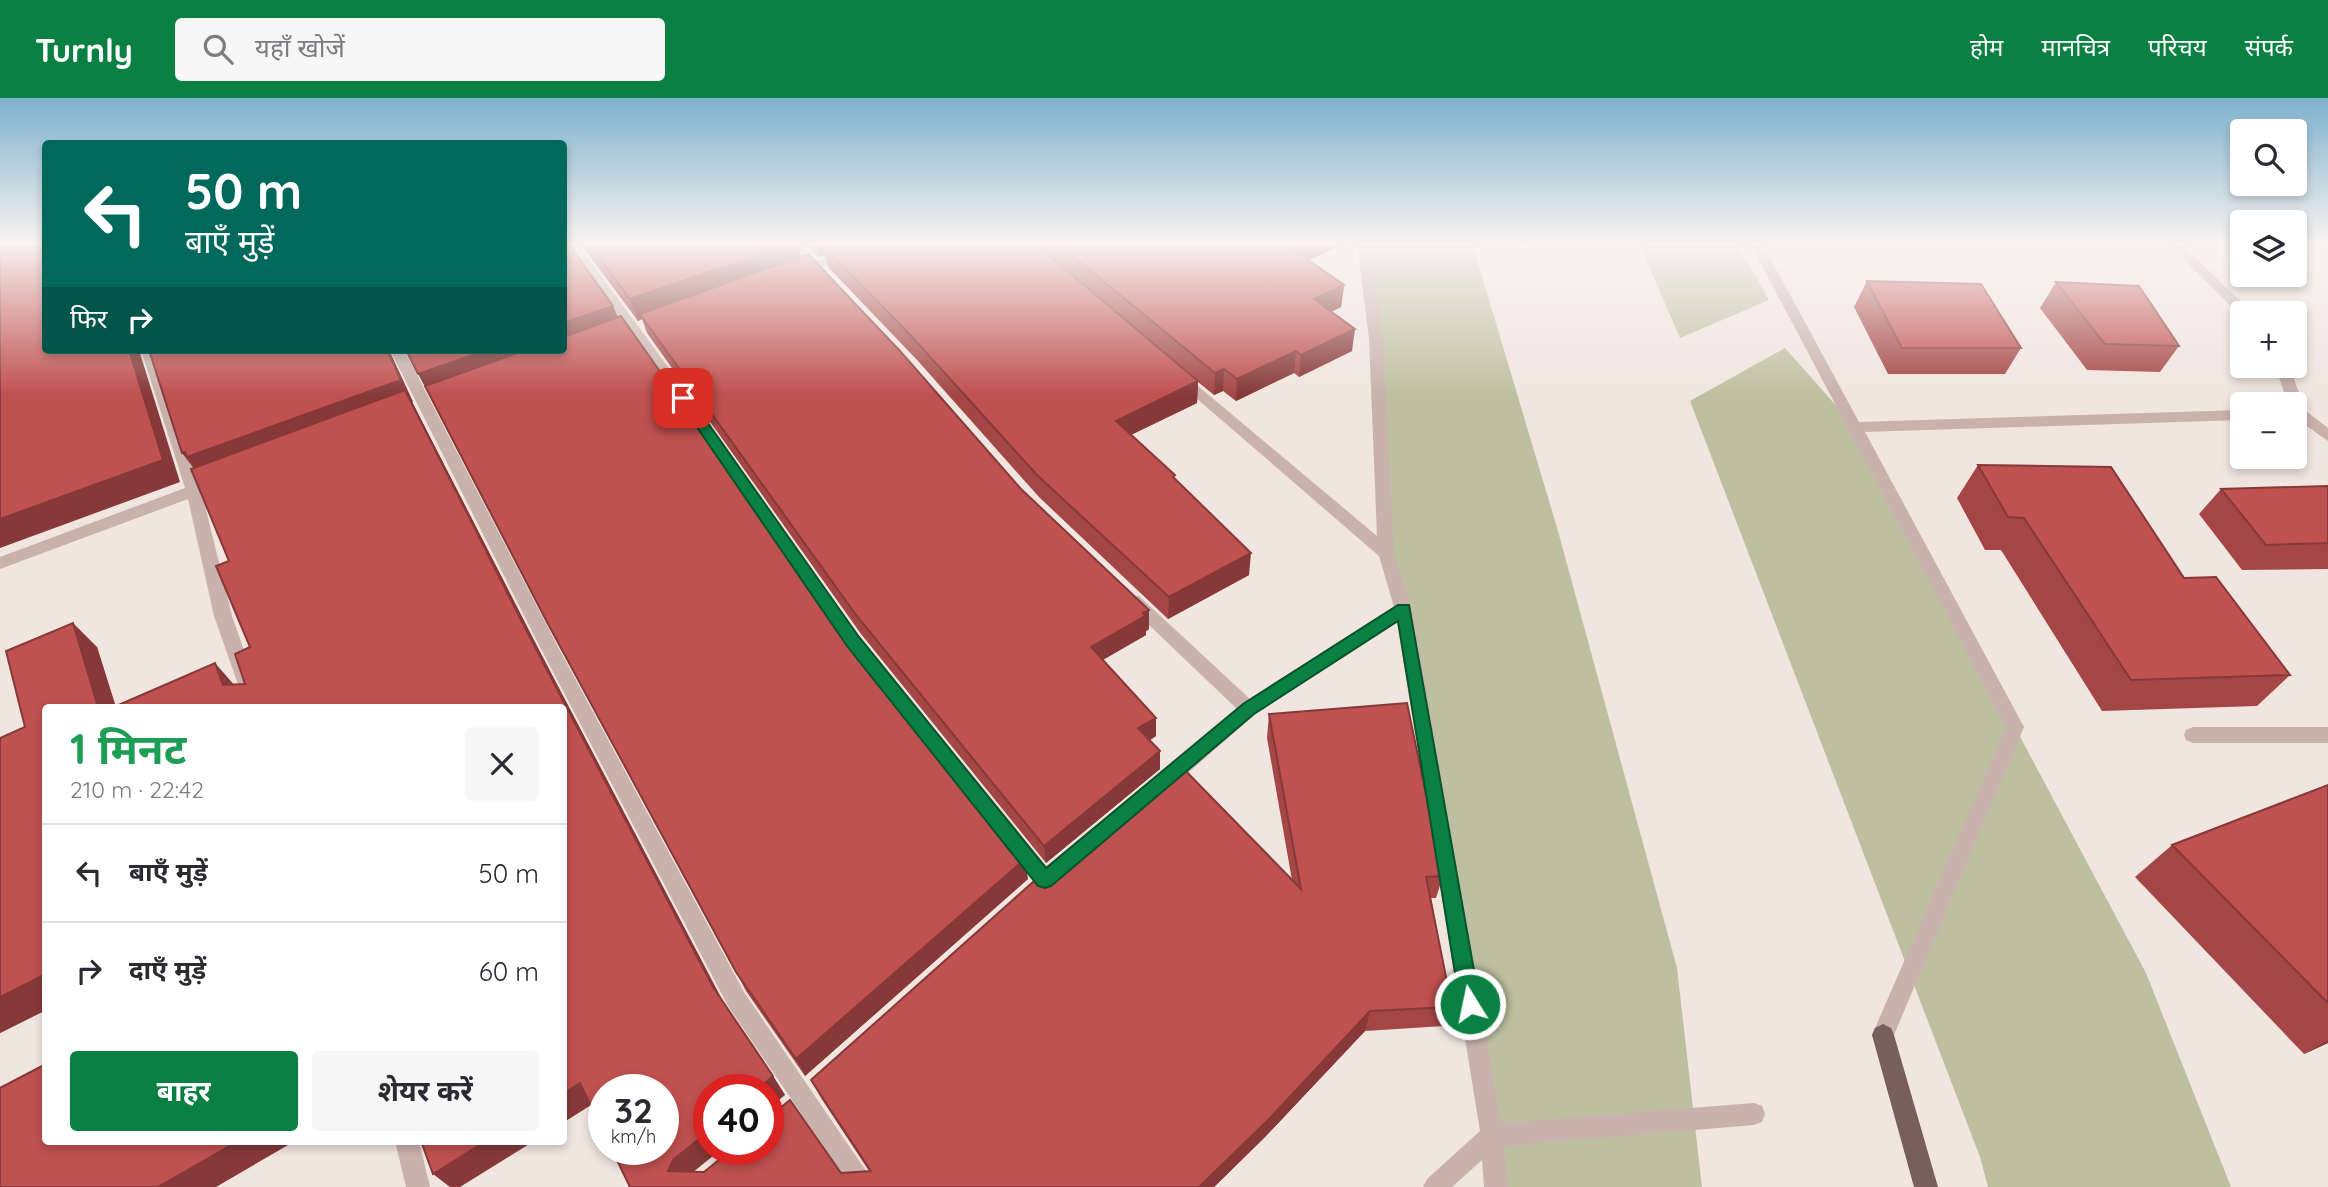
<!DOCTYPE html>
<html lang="hi">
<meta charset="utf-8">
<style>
body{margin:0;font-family:Quicksand,"Noto Sans Devanagari",sans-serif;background:#f7f7f7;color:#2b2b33;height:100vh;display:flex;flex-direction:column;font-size:26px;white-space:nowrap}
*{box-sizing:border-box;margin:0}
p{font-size:23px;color:#7c7c81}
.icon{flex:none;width:38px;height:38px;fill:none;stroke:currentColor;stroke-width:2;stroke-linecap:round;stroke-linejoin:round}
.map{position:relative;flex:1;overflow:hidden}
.sheet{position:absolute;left:42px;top:606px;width:525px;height:441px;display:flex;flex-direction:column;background:#fff;border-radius:7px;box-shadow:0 4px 10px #0003}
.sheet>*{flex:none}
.guide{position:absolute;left:42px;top:42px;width:525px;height:214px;border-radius:7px;box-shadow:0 4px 10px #0003;background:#00695c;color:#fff;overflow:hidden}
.tools{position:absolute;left:2230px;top:21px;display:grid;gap:14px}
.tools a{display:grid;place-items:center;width:77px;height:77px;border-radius:7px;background:#fff;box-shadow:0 4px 10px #0003;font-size:35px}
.speed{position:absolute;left:588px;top:976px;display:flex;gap:14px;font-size:35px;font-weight:700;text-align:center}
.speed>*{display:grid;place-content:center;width:91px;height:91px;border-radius:50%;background:#fff;box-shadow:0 4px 10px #0003;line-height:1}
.speed small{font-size:18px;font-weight:400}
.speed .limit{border:10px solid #d22;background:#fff;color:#111}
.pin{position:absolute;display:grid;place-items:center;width:60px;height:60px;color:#fff;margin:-30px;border-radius:14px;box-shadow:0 4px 10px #0006}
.me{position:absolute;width:77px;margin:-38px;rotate:350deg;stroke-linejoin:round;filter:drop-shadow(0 0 5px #0008)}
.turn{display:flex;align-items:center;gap:24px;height:147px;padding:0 28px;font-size:32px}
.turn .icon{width:91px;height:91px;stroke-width:2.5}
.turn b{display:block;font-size:49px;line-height:60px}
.then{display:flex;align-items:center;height:66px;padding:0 28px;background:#0003;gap:14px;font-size:26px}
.round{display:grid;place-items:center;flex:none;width:74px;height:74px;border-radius:7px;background:#f7f7f7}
.overview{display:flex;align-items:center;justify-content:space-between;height:119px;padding:0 28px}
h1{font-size:42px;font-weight:700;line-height:52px;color:#1e9e55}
.action{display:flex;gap:14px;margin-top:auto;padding:14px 28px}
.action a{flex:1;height:80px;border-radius:7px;background:#0b8043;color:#fff;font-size:28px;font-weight:700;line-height:80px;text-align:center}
.action a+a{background:#f7f7f7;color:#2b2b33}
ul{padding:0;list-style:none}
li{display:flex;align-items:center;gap:21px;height:98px;padding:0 28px;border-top:2px solid #e1e1e2}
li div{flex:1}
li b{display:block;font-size:26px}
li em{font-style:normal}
header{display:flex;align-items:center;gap:42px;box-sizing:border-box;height:98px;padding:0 35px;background:#0b8043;color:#fff}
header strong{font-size:33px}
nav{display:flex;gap:38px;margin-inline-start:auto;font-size:24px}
.search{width:490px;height:63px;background:#f7f7f7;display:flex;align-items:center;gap:18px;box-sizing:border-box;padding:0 24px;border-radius:7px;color:#7c7c81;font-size:26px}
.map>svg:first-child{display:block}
.green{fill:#bdc0a0}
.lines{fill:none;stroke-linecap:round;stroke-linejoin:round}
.minor{fill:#c9b2ac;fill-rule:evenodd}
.major{fill:#785f5c;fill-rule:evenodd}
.wall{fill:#a44645}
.shaded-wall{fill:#863938}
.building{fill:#bf5150;stroke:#863938;stroke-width:2}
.route{fill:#0b8043;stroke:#07532c;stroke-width:2}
</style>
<header>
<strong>Turnly</strong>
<div class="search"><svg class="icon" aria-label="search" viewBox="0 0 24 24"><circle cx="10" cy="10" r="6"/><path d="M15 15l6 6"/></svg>यहाँ खोजें</div>
<nav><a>होम</a><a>मानचित्र</a><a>परिचय</a><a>संपर्क</a></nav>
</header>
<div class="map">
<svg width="2328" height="1089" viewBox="0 0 2328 1089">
<rect width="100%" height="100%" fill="#f1e5df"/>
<path class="green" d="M1363,145H1472L1558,433L1677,870L1702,1089H1496L1386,455Z
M1639,145H1737L1769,202L1680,240Z
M1785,250L1855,329L2146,875L2231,1089H1988L1980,1059L1690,303Z"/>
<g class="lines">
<path class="minor" d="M565,145H577L721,341L777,425L859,538L1047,769L1059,762L1066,765L1069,771C1064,781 1055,787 1045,791L1038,788L847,548L765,433L711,349Z
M788,145H801L818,163L866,145H884L824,169L827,173L825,176L820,177L813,173L796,179L791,178V172L807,167Z
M1357,145H1369L1383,241L1394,455L1412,511L1501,1025L1754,1005L1762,1008L1765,1016L1762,1024L1754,1027L1504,1048L1508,1089H1484L1482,1062L1452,1089H1423L1427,1081L1480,1033L1397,524L1255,616L1171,690L1164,692L1157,690L1154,684L1157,678L1237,611L1127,506L1124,502L1127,498H1139L1250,601L1394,509L1379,458L1174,281L1181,276L1186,278L1377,438L1369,241Z
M1750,145H1762L1859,324L2242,312V322L1865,334L2024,629L1891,944L1883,948L1875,944L1872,937L2006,629Z
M2167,145H2180L2253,215H2242L2241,218Z
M141,252H155L199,385L220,378L228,383L226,387L202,395L232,518L264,609H246L214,518L188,401L0,471V459L185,390Z
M390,252H404L558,549L744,894L877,1089H851L728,908L540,549Z
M2275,268H2289L2306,313L2328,330V343L2294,319V306H2288Z
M2193,629H2328V645H2193L2186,642L2184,637L2186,632Z
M395,1043H419L430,1089H406Z"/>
<path class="major" d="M1883,926L1891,930L1894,937L1938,1089H1914L1872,937L1875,930Z"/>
</g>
<path class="wall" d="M580,145H797L801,159L1021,391L1149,531L1146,533V537L1103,562L1156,638L1150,642L1160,671L1046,765L861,536L647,235L642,221L638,223Z
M805,145H1338V149L1308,162L1344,187L1341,209L1331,214L1352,253L1299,279L1294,275L1236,303L1223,293L1214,297L1198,284L1197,305L1131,337L1175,381L1249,477L1168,521L1039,399L918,263L829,170L825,157L819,159Z
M1867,183L2021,250L2005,276H1888L1854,209Z
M2056,184L2179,248L2160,274L2087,272L2040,210Z
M613,208L618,220L838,527L1028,781L805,978L746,893L736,874L430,298Z
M149,252H389L413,304H412L538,550L721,901L773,978L785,997L709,992V1052H720L693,1074L841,1075L869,1073L821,1000L811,982L1292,782L1267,640L1269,616L1443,778L1436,800H1431L1452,909L1444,928L1365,933L1265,1039L1214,1089H630L591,1007L564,1024V609H46V912L0,935L25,629L97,549L115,608L234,587L245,586L250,549L229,463Z
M1978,367L2184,480L2290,577L2257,608L2102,613L2001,452H1985L1957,400Z
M2328,388V471L2242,472L2199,416L2221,391Z
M2328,687V945L2304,956L2135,779L2172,747Z"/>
<path class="shaded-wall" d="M793,145H797L802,165L640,216L642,221L638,223L630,201Z
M815,145H859L824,148L825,157L819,159Z
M1300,145H1338V149L1288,171L1290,149Z
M1344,187L1341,209L1312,223L1314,201Z
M613,208L622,230L564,250V225Z
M1355,231L1352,253L1299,279L1301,257Z
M129,252H139L180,384L0,450V421Z
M387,252H389L413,304H412L538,550L726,909L199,377L182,355Z
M487,252H559L430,298L418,276Z
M1296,253L1294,275L1236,303L1237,281Z
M1224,271L1223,293L1214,297L1215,275Z
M1198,283L1197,305L1116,344V323Z
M1251,455L1249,477L1168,521L1169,499Z
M1149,512V531L1146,533V537L1092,568L1091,549Z
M73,525L97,549L116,609H98Z
M215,565L236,589L223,587Z
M1156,620V638L1139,649L1138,630Z
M1160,653V671L1046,765L1044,748Z
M1025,761L1028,781L805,978L796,961Z
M46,876V912L0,935V899Z
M1370,913L1365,933L1265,1039L1214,1089H1199Z
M2328,942V945L2304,956Z
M773,978L785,997L768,1011V992H757Z
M580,985L597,1003L564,1024V995Z
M709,1033V1052H720L687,1079L668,1073L673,1062Z
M238,1043H295L216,1089H158Z
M486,1043H534L460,1089H450L433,1076Z"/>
<path class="building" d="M0,145H46V252H129L163,362L0,421Z
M564,145H568L613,208L564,225Z
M588,145H793L630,201Z
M833,145H1034L1198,283L1116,323L1175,377L1173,379L1251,455L1169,499L1037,377L914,241L824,148Z
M1057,145H1300L1290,149L1344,187L1314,201L1355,231L1301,257L1296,253L1237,281L1224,271L1215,275Z
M808,156L900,253L1021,391L1149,512L1143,515L1145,518L1091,549L1156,620L1138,630L1160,653L1044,748L856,517L640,216Z
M1867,183L1981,186L2021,250H1902Z
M2056,184L2139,188L2179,248L2105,246Z
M621,218L838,527L1025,761L796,961L736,874L548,526L425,288L526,252H564V239Z
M149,252H387L401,282L187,359L185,354L182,355Z
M406,252H487L418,276Z
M405,292L523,526L713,889L773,978L757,992H709V1033L673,1062L668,1073L704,1074L731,1052H768V1020L790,1002L841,1075L871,1073L811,982L1051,768L1176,663L1301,791L1269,616L1407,605L1443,778L1426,779L1452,909L1370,913L1268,1022L1199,1089H630L612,1052H663V992H604V1035L580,985L564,995V609H114L215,565L223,587L245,586L235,556L250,549L216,468L229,463L191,371Z
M1978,367L2111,369L2184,480L2216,479L2290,577L2131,582L2024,420L2008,419Z
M2328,388V445L2266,447L2221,391Z
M73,525L98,609H46V876L0,899V640L25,629L6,553Z
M2328,687V905L2172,747Z
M46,966V1043H238L158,1089H0V990Z
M421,1043H486L433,1076Z"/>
<linearGradient id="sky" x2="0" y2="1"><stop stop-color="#7eb1cd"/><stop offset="0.49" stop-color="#f9f3f1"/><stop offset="1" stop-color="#f9f3f1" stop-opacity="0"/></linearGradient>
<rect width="2328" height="297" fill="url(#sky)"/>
<path class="route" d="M683,295L688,297L859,539L1046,770L1243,606L1398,507H1409L1480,906L1477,912L1470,915L1463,912L1460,906L1398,523L1254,616L1051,788L1045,790L1038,788L847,548L679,303V297Z"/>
</svg>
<div class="tools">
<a><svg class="icon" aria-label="search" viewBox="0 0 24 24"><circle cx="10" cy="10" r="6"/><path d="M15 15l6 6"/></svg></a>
<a><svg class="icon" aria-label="layers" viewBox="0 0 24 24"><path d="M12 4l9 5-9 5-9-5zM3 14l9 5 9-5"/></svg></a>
<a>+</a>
<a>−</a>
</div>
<div class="speed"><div>32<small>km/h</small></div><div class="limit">40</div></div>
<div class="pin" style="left:683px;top:300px;background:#d93025"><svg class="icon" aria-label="arrive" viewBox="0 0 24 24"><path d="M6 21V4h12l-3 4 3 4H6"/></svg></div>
<svg class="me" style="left:1470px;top:906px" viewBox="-20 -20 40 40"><circle r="17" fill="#0b8043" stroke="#fff" stroke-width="3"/><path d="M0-11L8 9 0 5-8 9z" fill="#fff"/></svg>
<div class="guide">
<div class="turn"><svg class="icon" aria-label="left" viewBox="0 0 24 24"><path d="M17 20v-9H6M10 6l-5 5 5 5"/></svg><div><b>50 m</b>बाएँ मुड़ें</div></div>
<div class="then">फिर<svg class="icon" aria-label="right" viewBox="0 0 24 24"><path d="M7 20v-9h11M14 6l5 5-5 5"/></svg></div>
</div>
<section class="sheet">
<div class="overview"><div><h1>1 मिनट</h1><p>210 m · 22:42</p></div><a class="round"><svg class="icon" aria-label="close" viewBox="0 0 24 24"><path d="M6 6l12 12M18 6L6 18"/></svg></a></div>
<ul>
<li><svg class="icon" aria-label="left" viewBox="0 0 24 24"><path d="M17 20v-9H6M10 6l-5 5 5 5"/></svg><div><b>बाएँ मुड़ें</b></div><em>50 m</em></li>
<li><svg class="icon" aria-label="right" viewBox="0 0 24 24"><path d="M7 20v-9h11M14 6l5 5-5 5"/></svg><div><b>दाएँ मुड़ें</b></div><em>60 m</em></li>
</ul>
<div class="action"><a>बाहर</a><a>शेयर करें</a></div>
</section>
</div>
